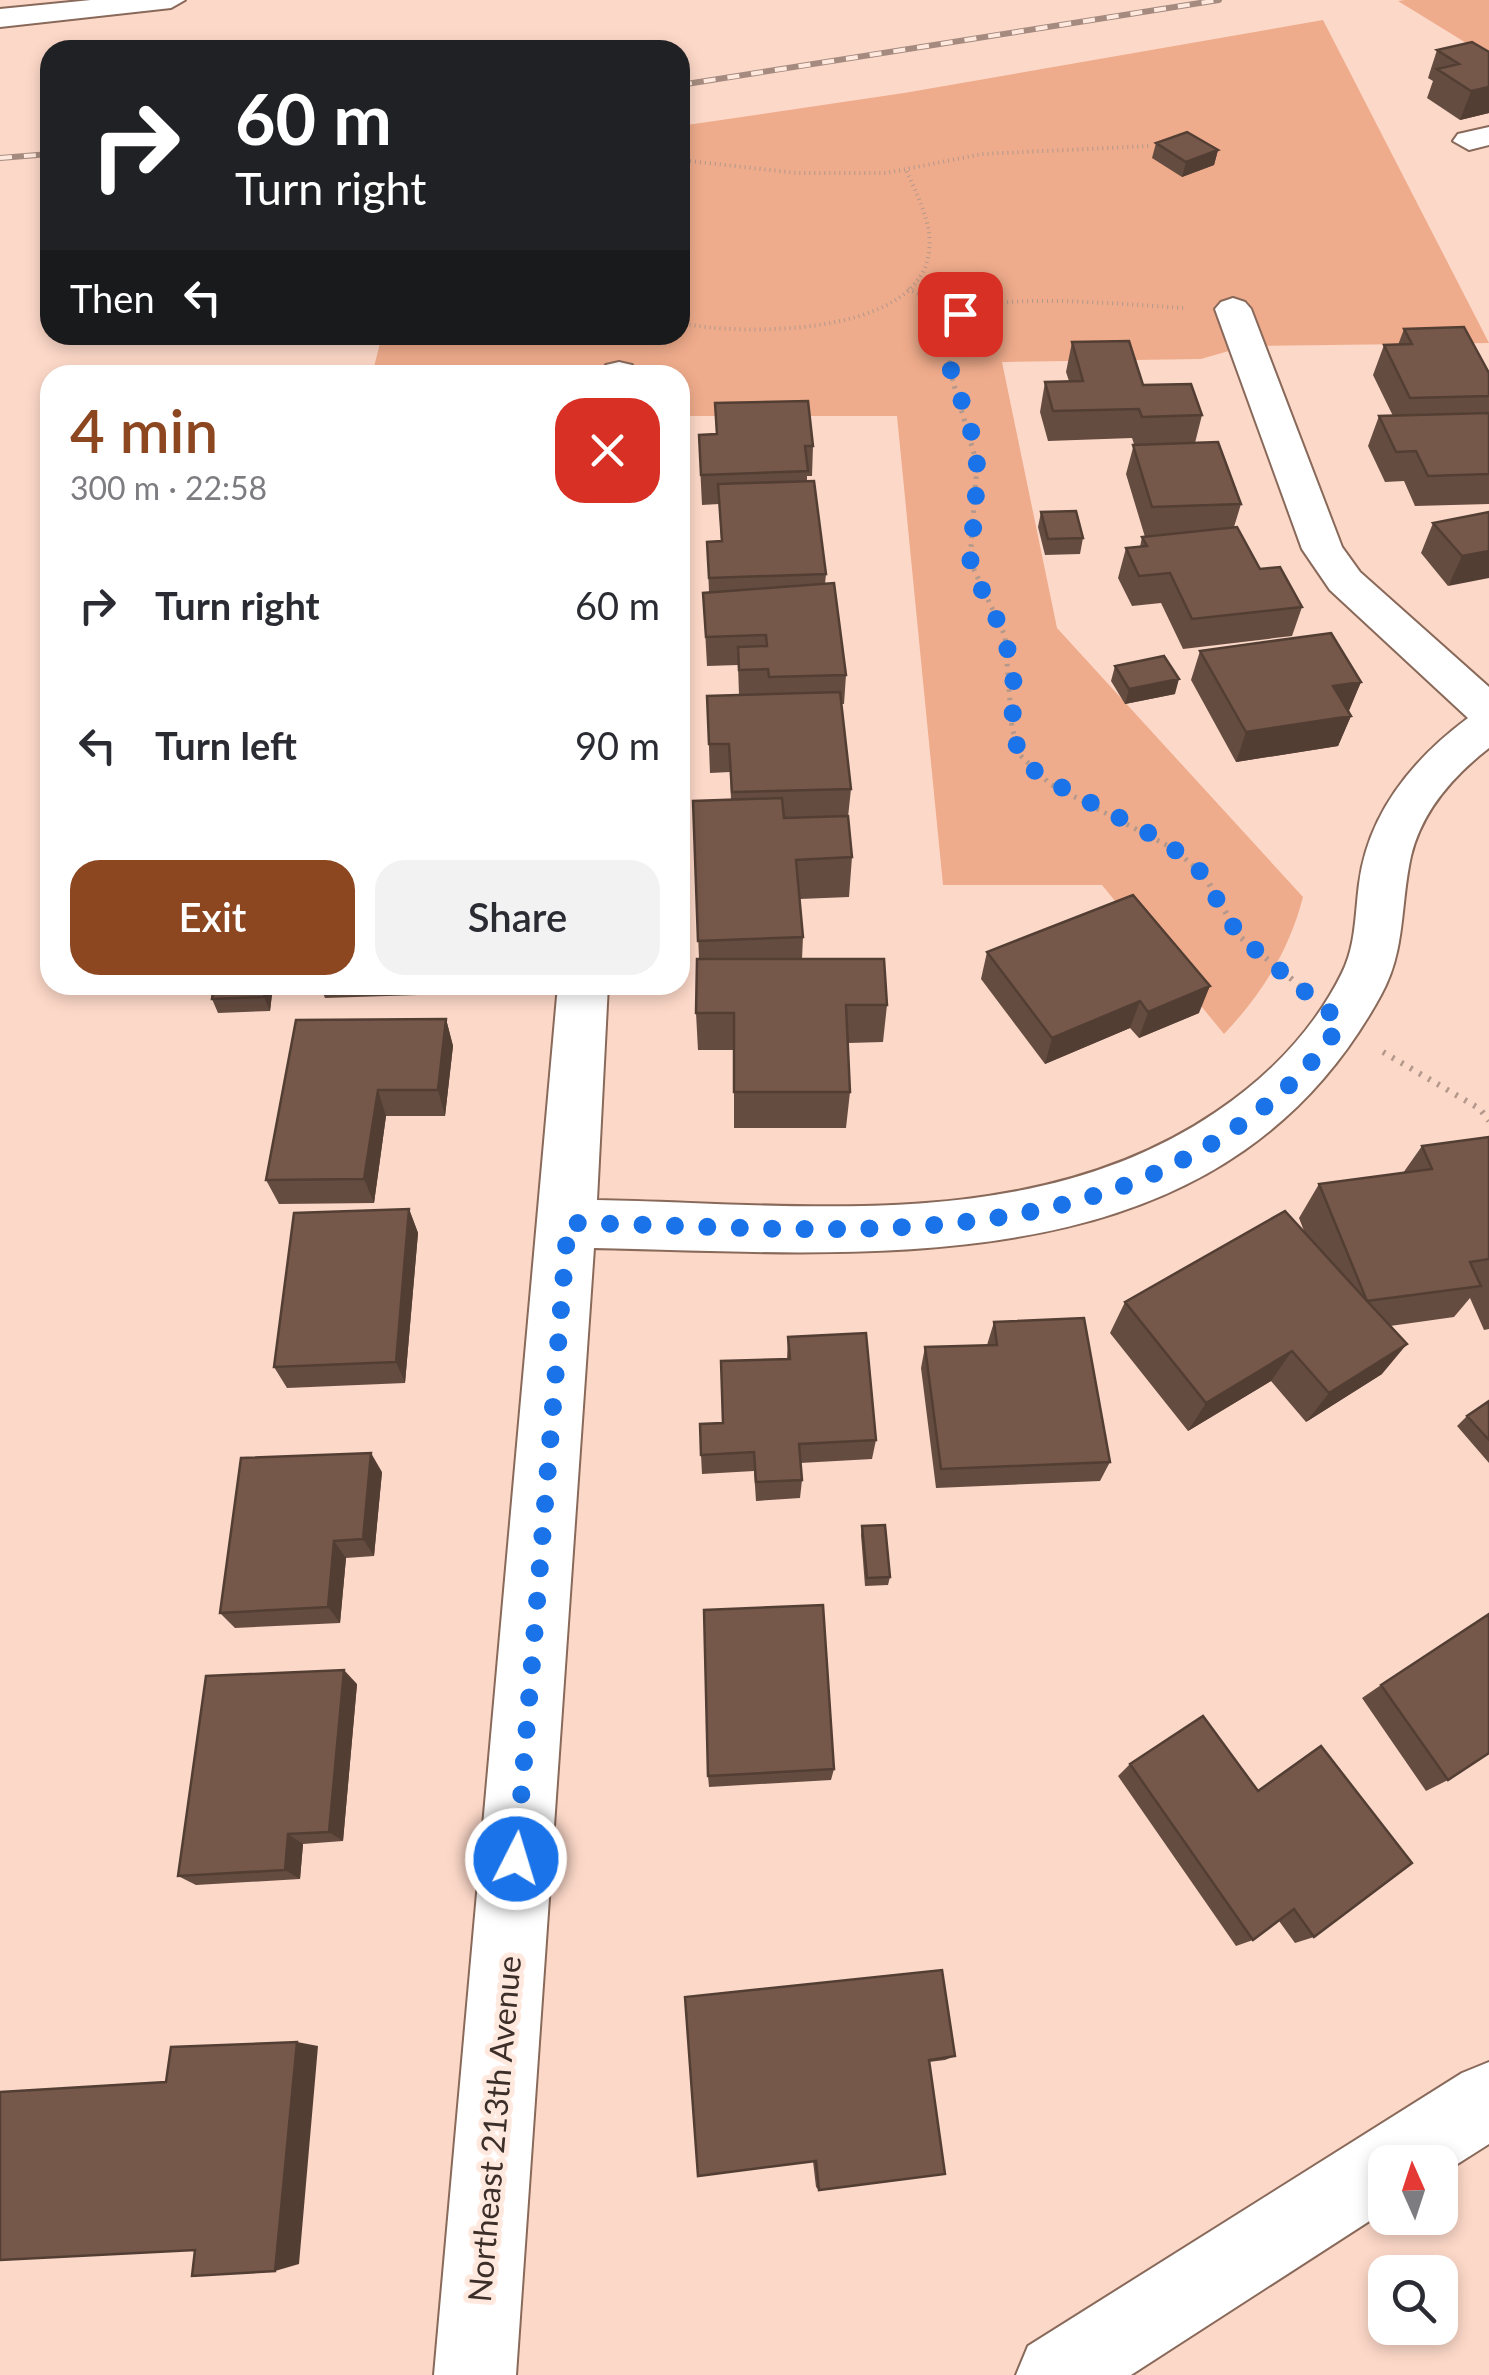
<!DOCTYPE html>
<meta charset="utf-8">
<style>
body{margin:0;font-family:Lato,sans-serif;background:#f2f2f3;color:#2b2b33;height:100vh;display:flex;flex-direction:column;font-size:38px;white-space:nowrap}
*{box-sizing:border-box;margin:0}
p{font-size:32px;color:#7c7c81}
.icon{flex:none;width:55px;height:55px;fill:none;stroke:currentColor;stroke-width:2;stroke-linecap:round;stroke-linejoin:round}
.map{position:relative;flex:1;overflow:hidden}
.drawer{position:absolute;left:40px;top:365px;width:650px;height:630px;display:flex;flex-direction:column;background:#fff;border-radius:30px;box-shadow:0 5px 15px #0003}
.drawer>*{flex:none}
.top-card{position:absolute;left:40px;top:40px;width:650px;height:305px;border-radius:30px;box-shadow:0 5px 15px #0003;background:#202124;color:#fff;overflow:hidden}
.needle{width:65px;rotate:357deg}
.buttons{position:absolute;left:1368px;top:2145px;display:grid;gap:20px}
.buttons a{display:grid;place-items:center;width:90px;height:90px;border-radius:20px;background:#fff;box-shadow:0 5px 15px #0003;font-size:50px}
.pin{position:absolute;display:grid;place-items:center;width:85px;height:85px;color:#fff;margin:-42px;border-radius:20px;box-shadow:0 5px 15px #0006}
.me{position:absolute;width:110px;margin:-55px;rotate:5deg;stroke-linejoin:round;filter:drop-shadow(0 0 8px #0008)}
.turn{display:flex;align-items:center;gap:35px;height:210px;padding:0 30px;font-size:45px}
.turn .icon{width:130px;height:130px;stroke-width:2.5}
.turn b{display:block;font-size:70px;line-height:85px}
.then{display:flex;align-items:center;height:95px;padding:0 30px;background:#0003;gap:20px;font-size:38px}
.round{display:grid;place-items:center;flex:none;width:105px;height:105px;border-radius:30px;background:#f2f2f3}
.headline{display:flex;align-items:center;justify-content:space-between;height:170px;padding:0 30px}
h1{font-size:60px;font-weight:600;line-height:75px;color:#8c4620}
.cta{display:flex;gap:20px;margin-top:auto;padding:20px 30px}
.cta a{flex:1;height:115px;border-radius:30px;background:#8c4620;color:#fff;font-size:40px;font-weight:600;line-height:115px;text-align:center}
.cta a+a{background:#f2f2f3;color:#2b2b33}
ul{padding:0;list-style:none}
li{display:flex;align-items:center;gap:30px;height:140px;padding:0 30px}
li div{flex:1}
li b{display:block;font-size:38px}
li em{font-style:normal}
.map>svg:first-child{display:block}
.green{fill:#efac8c}
.lines{fill:none;stroke-linecap:round;stroke-linejoin:round}
.minor-casing{stroke:#88695a;stroke-width:4}
.motorway-casing{stroke:#88695a;stroke-width:4}
.path-far2{stroke:#b3988b;stroke-width:4;stroke-dasharray:1 4;stroke-linecap:butt}
.path-far1{stroke:#b3988b;stroke-width:5;stroke-dasharray:2.5 6;stroke-linecap:butt}
.path{stroke:#b3988b;stroke-width:6;stroke-dasharray:2.5 8;stroke-linecap:butt}
.minor{fill:#fff;fill-rule:evenodd}
.motorway{fill:#fff;fill-rule:evenodd}
.rail-casing{stroke:#a58b7f;stroke-width:6}
.rail{stroke:#ffe9df;stroke-width:4;stroke-dasharray:12;stroke-linecap:butt}
.wall{fill:#654c40}
.shaded-wall{fill:#533e34}
.building{fill:#76584a;stroke:#533e34;stroke-width:2.5}
.route{stroke:#1a73e8;stroke-width:18;stroke-dasharray:0 32.4}
.labels{text-anchor:middle;stroke-width:10;stroke-linejoin:round;paint-order:stroke}
.near-street-label{font-size:32px;fill:#3c2e28;stroke:#ffe9df}
</style>
<div class="map">
<svg width="1489" height="2375" viewBox="0 0 1489 2375">
<rect width="100%" height="100%" fill="#fcd8c8"/>
<path class="green" d="M1489,0V57L1398,1L1405,0Z
M1323,20L1489,343L1246,346L1201,359L1002,362L1057,628L1303,897C1289,951 1262,994 1224,1034L1102,885H943L897,416H680V375H372L382,335H680V126L904,93Z"/>
<g class="lines">
<g class="minor-casing">
<path id="minor" d="M1489,127V145L1469,150L1453,141L1458,134Z
M1233,298L1245,302L1251,309L1342,547L1360,572L1489,687V748C1453,776 1422,811 1411,856C1400,905 1406,950 1381,995C1221,1289 879,1254 594,1248L516,2375H434L558,985H608L597,1200C804,1204 1035,1235 1216,1112C1268,1077 1314,1030 1342,973C1356,945 1355,914 1359,884C1368,813 1413,759 1468,718L1330,590L1302,549L1215,309L1221,302Z
M619,362L632,365L637,375H601L606,365Z
M1489,2062V2144L1440,2175V2162H1385V2211L1131,2375H1016L1028,2346L1462,2073Z"/>
</g>
<g class="motorway-casing">
<path id="motorway" d="M91,0H185L171,8L0,27V9Z"/>
</g>
<path class="path-far2" d="M680,160L797,173H886L982,154L1149,146
M908,289L960,314
M680,323C740,336 919,337 929,252C933,224 917,195 906,170
M455,335H532
M953,381C949,361 941,329 960,314C991,290 1142,306 1185,308"/>
<path class="path-far1" d="M952,378L977,464L970,561L1005,636L1012,728L1020,755L1050,784L1174,849L1206,877"/>
<path class="path" d="M1204,875L1240,937L1299,985
M1383,1052L1480,1109L1489,1121"/>
<use href="#minor" class="minor"/>
<use href="#motorway" class="motorway"/>
<g class="rail-casing">
<path id="rail" d="M680,85L1219,0
M0,158L50,154"/>
</g>
<use href="#rail" class="rail"/>
</g>
<path class="wall" d="M1437,50L1489,52V113L1460,120L1427,98L1433,81L1428,78Z
M1156,143L1218,150L1214,165L1182,177L1152,158Z
M1404,329L1489,373V504L1415,506L1404,481L1385,482L1368,446L1379,416H1393L1373,375L1384,345H1398Z
M1072,342L1143,385L1202,415L1195,443L1241,504L1234,527L1260,569L1302,607L1292,636L1183,649L1161,603L1132,606L1118,578L1126,548L1140,547L1142,537H1145L1126,474L1134,444L1132,438L1048,441L1040,412L1045,382L1069,381L1066,372Z
M715,403L813,446L812,476H807V481L826,574L825,584L846,675L844,704H841L851,789L848,817L852,857L849,897L800,899L803,937L802,959L887,1005L883,1042L848,1043L850,1092L846,1128H734V1050H698L696,1013L699,959L693,801L731,800L730,772L710,773L707,696L739,695L738,665L707,666L703,593L709,592L707,542L721,541L719,504L702,505L700,465L716,434Z
M1041,512L1083,538L1080,554L1045,555L1038,527Z
M1489,512L1448,586L1421,553L1433,523Z
M1200,651L1361,682L1348,711L1351,716L1338,746L1236,762L1191,680Z
M1115,666L1175,694L1125,704L1111,681Z
M987,952L1199,1013L1139,1038L1130,1028L1045,1064L981,979Z
M320,985H450L449,994L325,998Z
M273,986L270,1011L218,1013L212,999Z
M446,1019L453,1046L445,1116H386L374,1203L279,1204L266,1180Z
M1489,1137V1329L1484,1330L1470,1298L1454,1317L1390,1326L1382,1374L1306,1422L1271,1381L1188,1431L1110,1333L1125,1302L1304,1231L1299,1218L1319,1184L1403,1173L1422,1146Z
M409,1209L418,1233L405,1383L287,1388L274,1367Z
M994,1322L1110,1462L1100,1481L936,1488L921,1368L925,1347L987,1345Z
M788,1337L876,1440L872,1459L800,1463L802,1480L800,1498L756,1501L754,1471L702,1474L701,1455L723,1423L787,1359Z
M1489,1401V1463L1457,1426L1467,1416Z
M382,1472L374,1556L346,1558L340,1623L235,1628L220,1613Z
M862,1526L890,1577L888,1585L865,1586L861,1535Z
M357,1684L343,1841L303,1844L300,1879L196,1885L178,1876Z
M1381,1685L1448,1780L1426,1791L1362,1698Z
M1203,1716L1314,1937L1295,1943L1279,1921L1253,1940L1236,1946L1118,1776L1130,1764Z
M834,1769L831,1780L709,1787L708,1776Z
M685,1997L955,2056L945,2060L929,2062L819,2190L816,2187L813,2161Z"/>
<path class="shaded-wall" d="M1489,87V113L1460,120L1471,91Z
M1218,150L1214,165L1182,177L1186,162Z
M1489,551V578L1448,586L1462,556Z
M1179,679L1175,694L1125,704L1129,689Z
M1361,682L1349,711L1321,715L1333,686Z
M1351,716L1338,746L1236,762L1246,732Z
M266,985L273,986L270,1011L264,997Z
M1210,986L1199,1013L1139,1038L1148,1012Z
M1140,1001L1130,1028L1045,1064L1052,1038Z
M446,1019L453,1046L445,1116L438,1090Z
M378,1090L386,1116L374,1203L364,1179Z
M409,1209L418,1233L405,1383L396,1362Z
M1407,1344L1382,1374L1306,1422L1329,1393Z
M1292,1351L1271,1381L1188,1431L1206,1403Z
M371,1453L382,1472L374,1556L363,1539Z
M334,1541L346,1558L340,1623L328,1607Z
M344,1670L357,1684L343,1841L329,1832Z
M288,1834L303,1844L300,1879L285,1870Z
M297,2042L318,2046L299,2264L275,2271Z"/>
<path class="building" d="M1472,42L1489,52V87L1471,91L1437,69L1459,64L1437,50Z
M1187,132L1218,150L1186,162L1156,143Z
M1464,327L1489,373V396L1410,398L1384,345L1412,344L1404,329Z
M1129,341L1143,385L1191,384L1202,415L1142,417L1139,409L1053,411L1045,382L1083,381L1072,342Z
M808,401L813,446H805L808,471L701,475L699,435L717,434L715,403Z
M1489,413V474L1428,476L1416,451L1396,452L1379,416Z
M1218,442L1241,504L1152,507L1133,445Z
M814,481L826,574L709,578L707,542L722,541L718,484Z
M1076,511L1083,538L1048,539L1041,512Z
M1489,512V551L1462,556L1433,523Z
M1237,527L1260,569L1280,567L1302,607L1192,619L1170,573L1139,576L1126,548L1147,546L1142,537Z
M834,583L846,675L769,677L768,669L739,670L738,647L767,646L766,635L706,637L703,593Z
M1331,633L1361,682L1333,686L1351,716L1246,732L1200,651Z
M1164,656L1179,679L1129,689L1115,666Z
M840,692L851,789L732,792L729,744H709L707,696Z
M782,798L784,818L848,816L852,857L796,860L803,937L698,941L693,801Z
M1133,895L1210,986L1148,1012L1140,1001L1052,1038L987,952Z
M697,959H884L887,1005H846L850,1092H734V1013H696Z
M214,985H266L264,997L212,999Z
M446,1019L438,1090H378L364,1179L266,1180L296,1020Z
M1489,1137V1259L1470,1262L1481,1286L1367,1301L1407,1344L1329,1393L1292,1351L1206,1403L1125,1302L1285,1211L1367,1301L1319,1184L1432,1169L1422,1146Z
M409,1209L396,1362L274,1367L294,1213Z
M1084,1318L1110,1462L941,1469L925,1347L997,1345L994,1322Z
M866,1333L876,1440L799,1444L802,1480L756,1482L754,1452L701,1455L700,1424L723,1423L721,1361L790,1359L788,1337Z
M1489,1401V1440L1467,1416Z
M371,1453L363,1539L334,1541L328,1607L220,1613L241,1458Z
M885,1525L890,1577L867,1578L862,1526Z
M823,1605L834,1769L708,1776L704,1610Z
M1489,1614V1753L1448,1780L1381,1685Z
M344,1670L329,1832L288,1834L285,1870L178,1876L206,1676Z
M1203,1716L1258,1791L1321,1746L1412,1863L1314,1937L1294,1909L1253,1940L1130,1764Z
M942,1970L955,2056L929,2060L945,2174L819,2190L816,2161L698,2176L685,1997Z
M297,2042L275,2271L192,2276L195,2250L0,2260V2092L166,2082L171,2047Z"/>
<g class="lines">
<path class="route" d="M516,1859L568,1223C787,1225 1037,1261 1228,1133C1272,1104 1314,1067 1341,1022L1239,936L1196,865L1158,838L1040,776L1020,756L1012,729L1014,684L1005,636L970,566L978,470L970,425L946,356L948,330L960,314"/>
</g>
<g class="labels">
<g class="near-street-label">
<text transform="translate(495 2129) rotate(-85)" y="11">Northeast 213th Avenue</text>
</g>
</g>
</svg>
<div class="buttons">
<a><svg class="needle" viewBox="-14 -14 28 28"><path d="M0-13l5 13h-10z" fill="#e53935"/><path d="M0 13l5-13h-10z" fill="#7c7c81"/></svg></a>
<a><svg class="icon" aria-label="search" viewBox="0 0 24 24"><circle cx="10" cy="10" r="6"/><path d="M15 15l6 6"/></svg></a>
</div>
<div class="pin" style="left:960px;top:314px;background:#d93025"><svg class="icon" aria-label="arrive" viewBox="0 0 24 24"><path d="M6 21V4h12l-3 4 3 4H6"/></svg></div>
<svg class="me" style="left:516px;top:1859px" viewBox="-20 -20 40 40"><circle r="17" fill="#1a73e8" stroke="#fff" stroke-width="3"/><path d="M0-11L8 9 0 5-8 9z" fill="#fff"/></svg>
<div class="top-card">
<div class="turn"><svg class="icon" aria-label="right" viewBox="0 0 24 24"><path d="M7 20v-9h11M14 6l5 5-5 5"/></svg><div><b>60 m</b>Turn right</div></div>
<div class="then">Then<svg class="icon" aria-label="left" viewBox="0 0 24 24"><path d="M17 20v-9H6M10 6l-5 5 5 5"/></svg></div>
</div>
<section class="drawer">
<div class="headline"><div><h1>4 min</h1><p>300 m · 22:58</p></div><a class="round" style="background:#d93025;color:#fff"><svg class="icon" aria-label="close" viewBox="0 0 24 24"><path d="M6 6l12 12M18 6L6 18"/></svg></a></div>
<ul>
<li><svg class="icon" aria-label="right" viewBox="0 0 24 24"><path d="M7 20v-9h11M14 6l5 5-5 5"/></svg><div><b>Turn right</b></div><em>60 m</em></li>
<li><svg class="icon" aria-label="left" viewBox="0 0 24 24"><path d="M17 20v-9H6M10 6l-5 5 5 5"/></svg><div><b>Turn left</b></div><em>90 m</em></li>
</ul>
<div class="cta"><a>Exit</a><a>Share</a></div>
</section>
</div>
